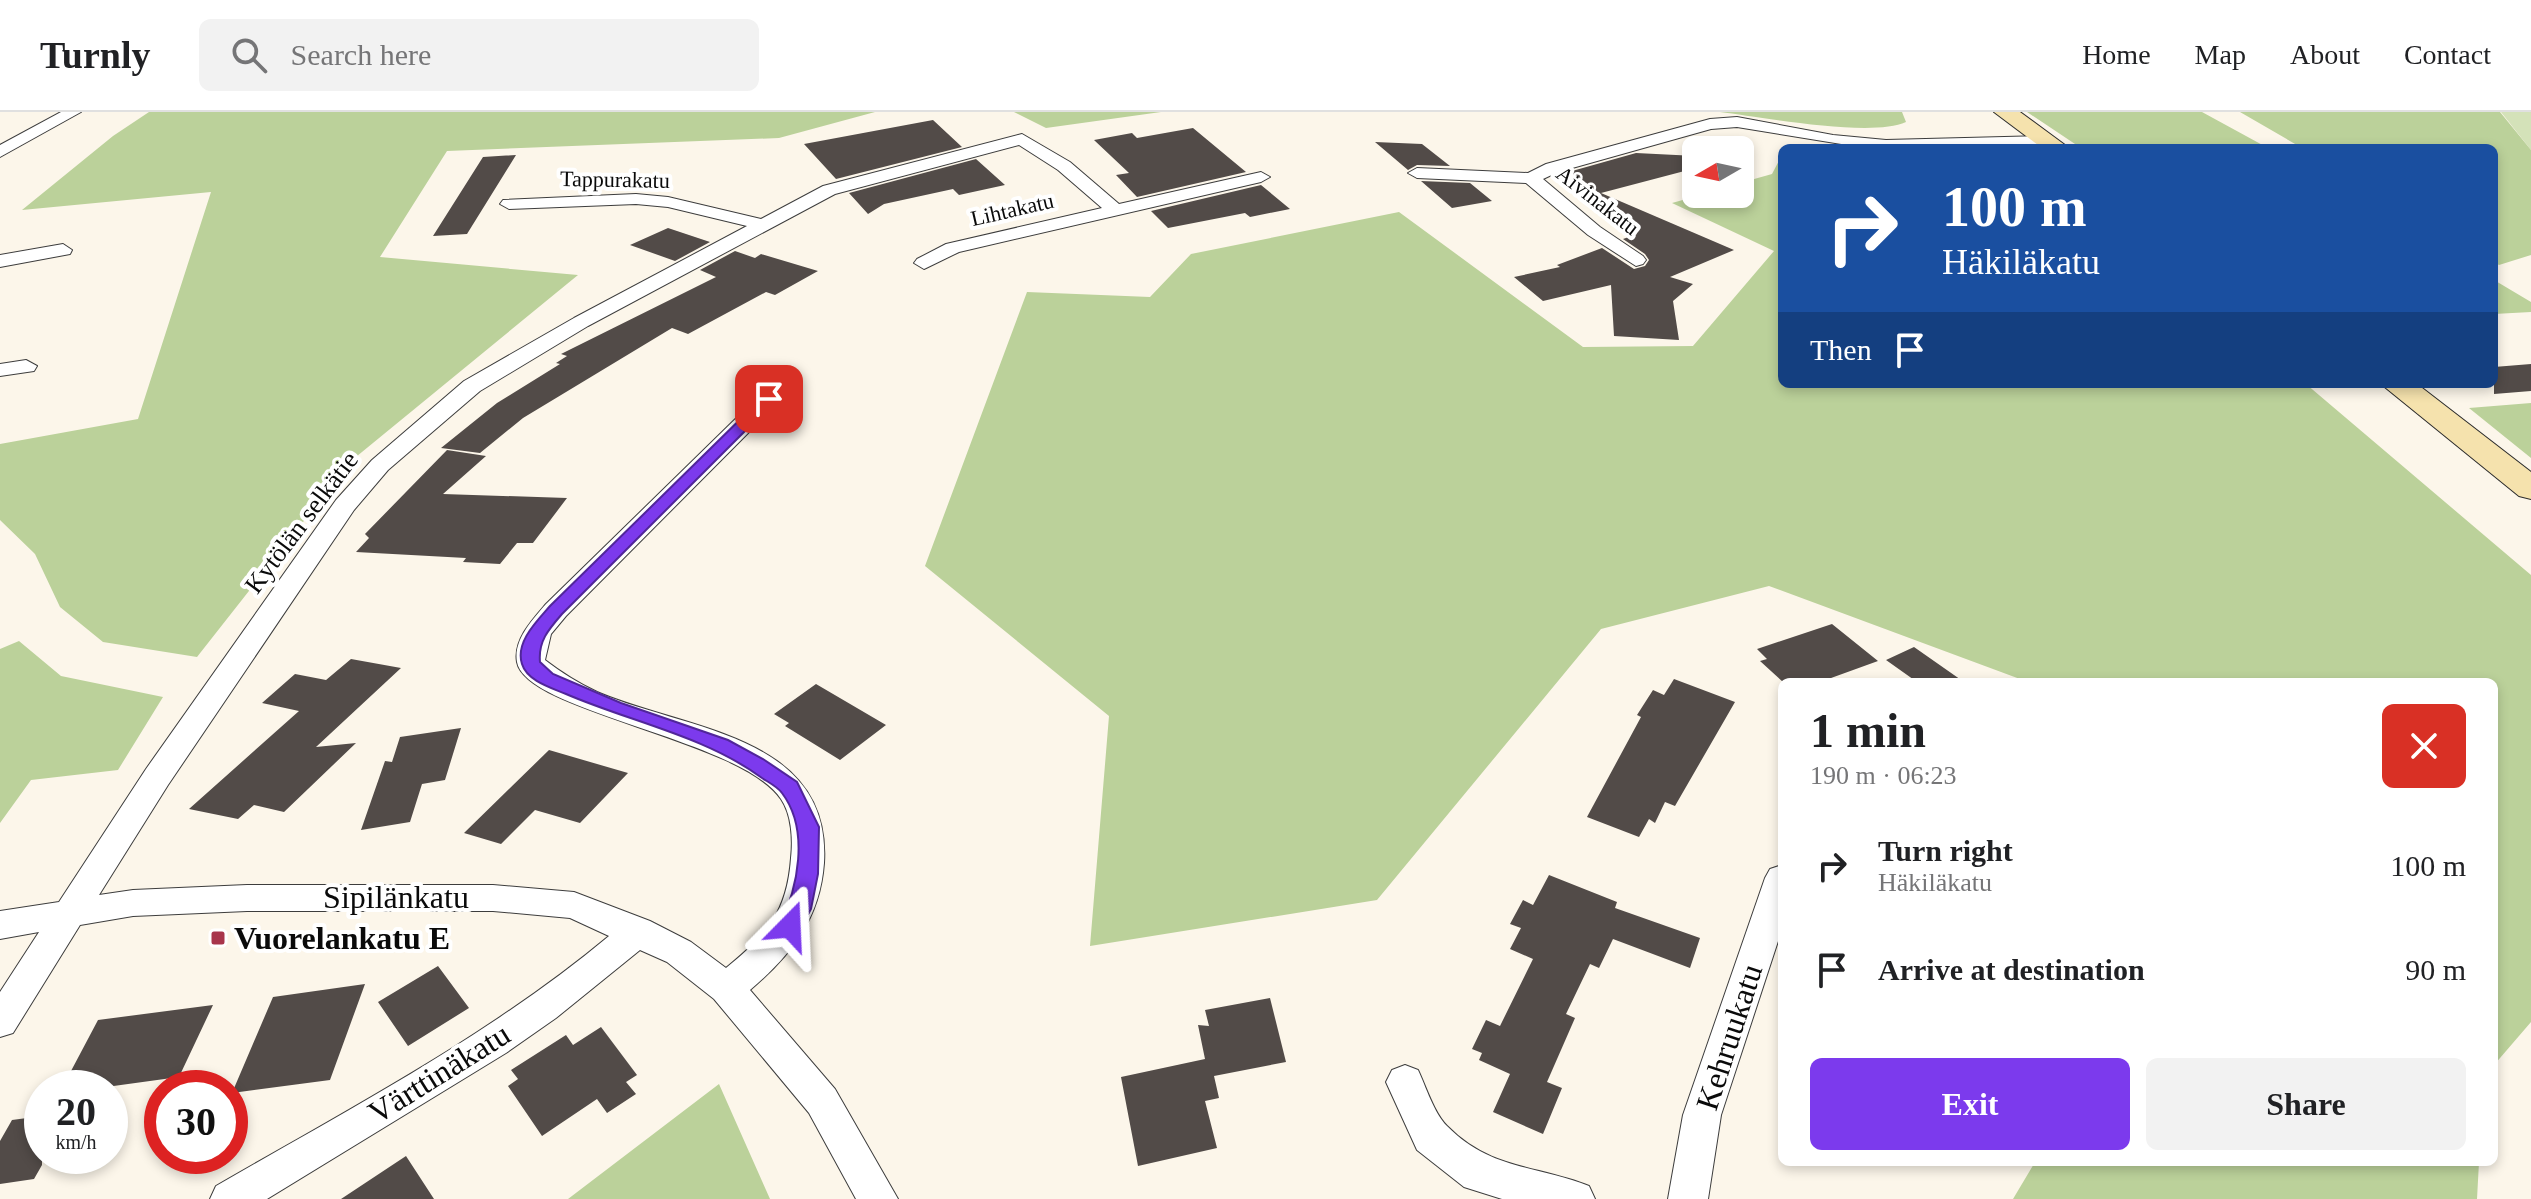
<!DOCTYPE html>
<meta charset="utf-8">
<style>
body{margin:0;font-family:Georgia,serif;background:#f2f2f2;color:#202124;height:100vh;display:flex;flex-direction:column;font-size:30px;white-space:nowrap}
*{box-sizing:border-box;margin:0}
p{font-size:26px;color:#757577}
.icon{flex:none;width:44px;height:44px;fill:none;stroke:currentColor;stroke-width:2;stroke-linecap:round;stroke-linejoin:round}
.map{position:relative;flex:1;overflow:hidden}
.sheet{position:absolute;left:1778px;top:566px;width:720px;height:488px;display:flex;flex-direction:column;background:#fff;border-radius:12px;box-shadow:0 4px 12px #0003}
.sheet>*{flex:none}
.hud{position:absolute;left:1778px;top:32px;width:720px;height:244px;border-radius:12px;box-shadow:0 4px 12px #0003;background:#1a4fa0;color:#fff;overflow:hidden}
.needle{width:52px;rotate:261deg}
.tools{position:absolute;left:1682px;top:24px;display:grid;gap:16px}
.tools a{display:grid;place-items:center;width:72px;height:72px;border-radius:12px;background:#fff;box-shadow:0 4px 12px #0003;font-size:40px}
.speed{position:absolute;left:24px;top:958px;display:flex;gap:16px;font-size:40px;font-weight:700;text-align:center}
.speed>*{display:grid;place-content:center;width:104px;height:104px;border-radius:50%;background:#fff;box-shadow:0 4px 12px #0003;line-height:1}
.speed small{font-size:20px;font-weight:400}
.speed .limit{border:12px solid #d22;background:#fff;color:#111}
.pin{position:absolute;display:grid;place-items:center;width:68px;height:68px;color:#fff;margin:-34px;border-radius:16px;box-shadow:0 4px 12px #0006}
.me{position:absolute;width:88px;margin:-44px;rotate:21deg;stroke-linejoin:round;filter:drop-shadow(0 0 6px #0008)}
.turn{display:flex;align-items:center;gap:28px;height:168px;padding:0 32px;font-size:36px}
.turn .icon{width:104px;height:104px;stroke-width:2.5}
.turn b{display:block;font-size:56px;line-height:68px}
.then{display:flex;align-items:center;height:76px;padding:0 32px;background:#0003;gap:16px;font-size:30px}
.round{display:grid;place-items:center;flex:none;width:84px;height:84px;border-radius:12px;background:#f2f2f2}
.overview{display:flex;align-items:center;justify-content:space-between;height:136px;padding:0 32px}
h1{font-size:48px;font-weight:800;line-height:60px}
.button{display:flex;gap:16px;margin-top:auto;padding:16px 32px}
.button a{flex:1;height:92px;border-radius:12px;background:#7c3aed;color:#fff;font-size:32px;font-weight:800;line-height:92px;text-align:center}
.button a+a{background:#f2f2f2;color:#202124}
ul{padding:0;list-style:none}
li{display:flex;align-items:center;gap:24px;height:104px;padding:0 32px}
li div{flex:1}
li b{display:block;font-size:30px}
li em{font-style:normal}
header{display:flex;align-items:center;gap:48px;box-sizing:border-box;height:112px;padding:0 40px;background:#fff;border-bottom:2px solid #e0e0e0}
header strong{font-size:38px}
nav{display:flex;gap:44px;margin-inline-start:auto;font-size:28px}
.search{width:560px;height:72px;background:#f2f2f2;display:flex;align-items:center;gap:20px;box-sizing:border-box;padding:0 28px;border-radius:12px;color:#757577;font-size:30px}
.map>svg:first-child{display:block}
.green{fill:#d4e2b9}
.forest{fill:#bbd19a}
.building{fill:#524b48}
.lines{fill:none;stroke-linecap:round;stroke-linejoin:round}
.street-casing{stroke:#3d3d3d;stroke-width:2}
.secondary-casing{stroke:#2c2c2c;stroke-width:2}
.street{fill:#fff;fill-rule:evenodd}
.secondary{fill:#f5e2ad;fill-rule:evenodd}
.route{fill:#7c3aed;stroke:#51269a;stroke-width:2}
.poi-dot{fill:#a8354b;stroke:#fff;stroke-width:3}
.labels{text-anchor:middle;stroke-width:8;stroke-linejoin:round;paint-order:stroke}
.far-street-label{font-size:22px;fill:#0a0a0a;stroke:#fff}
.street-label{font-size:26px;fill:#0a0a0a;stroke:#fff}
.near-street-label{font-size:32px;fill:#0a0a0a;stroke:#fff}
.near-poi-label{font-size:32px;font-weight:bold;fill:#0a0a0a;stroke:#fff;text-anchor:start}
</style>
<header>
<strong>Turnly</strong>
<div class="search"><svg class="icon" aria-label="search" viewBox="0 0 24 24"><circle cx="10" cy="10" r="6"/><path d="M15 15l6 6"/></svg>Search here</div>
<nav><a>Home</a><a>Map</a><a>About</a><a>Contact</a></nav>
</header>
<div class="map">
<svg width="2531" height="1087" viewBox="0 0 2531 1087">
<rect width="100%" height="100%" fill="#fcf6ea"/>
<path class="green" d="M2501,0H2531V38Z"/>
<path class="forest" d="M149,0H875L779,26L447,39L380,145L578,163L351,349L197,545L103,530L60,495L35,442L0,408V332L138,307L211,80L22,98L113,24Z
M1014,0H1161L1046,16Z
M1720,0H1902L1906,10C1871,26 1762,5 1720,0Z
M2027,0H2202L2268,36H2081Z
M2240,0H2500L2531,38V143L2499,153L2494,150V36H2302Z
M1782,43V272H2306L2531,463V910L2494,953V570H2028L1769,474L1601,517L1377,788L1090,834L1109,604L925,454L1027,180L1150,185L1191,142L1399,100L1583,235L1693,234L1774,139L1672,91L1704,82H1740V71L1772,62Z
M2494,168L2531,190V200L2494,202Z
M2531,291V346L2469,296Z
M19,529L61,564L163,585L118,658L31,668L0,711V537Z
M719,972L770,1087H568Z
M2035,1050H2479L2477,1087H2013Z"/>
<path class="building" d="M933,8L962,35L836,67L804,32Z
M1193,16L1246,60L1137,85L1116,63L1129,61L1094,28L1132,21L1137,26Z
M1375,30L1422,32L1450,54L1417,53L1408,58Z
M1636,41L1696,44V56L1601,81L1734,138L1670,165L1693,172L1673,189L1679,228L1614,224L1611,173L1543,189L1514,165L1560,155L1557,153L1602,136L1634,157L1645,154L1649,148L1645,142L1623,127L1637,122L1594,86L1595,83L1591,84L1565,61Z
M516,43L467,122L433,124L483,45Z
M976,47L1005,73L959,83L953,77L884,92L868,102L849,81Z
M1421,69L1470,71L1492,89L1452,96Z
M1261,73L1290,97L1250,105L1245,101L1168,116L1151,99Z
M668,116L710,130L675,149L630,133Z
M735,139L755,146L761,142L818,159L775,183L766,180L688,222L672,216L523,306L480,341L441,336L497,291L560,252L556,251L567,244L561,242L716,165L700,158Z
M2531,252V279L2494,282V255Z
M447,338L486,344L443,382L567,386L533,431H517L500,452L463,450L466,446L356,440L369,426L365,422Z
M1832,512L1878,549L1820,570H1783L1760,549L1767,547L1757,537Z
M1914,535L1964,570H1917L1886,548Z
M351,547L401,556L316,635L356,631L284,700L254,693L238,707L189,697L299,599L262,591L295,562L326,568Z
M1674,567L1735,590L1675,694L1665,690L1655,711L1649,707L1639,725L1587,705L1641,605L1637,603L1653,578L1664,583Z
M816,572L886,613L840,648L785,614L789,611L774,602Z
M461,616L445,668L422,672L410,710L361,718L385,649L392,650L400,625Z
M549,638L628,661L580,711L535,698L501,732L464,721Z
M1549,763L1617,790L1615,796L1700,826L1690,856L1613,827L1599,856L1590,852L1566,902L1575,906L1547,970L1562,976L1543,1022L1493,1000L1510,962L1479,948L1482,941L1472,937L1486,908L1500,914L1533,847L1510,837L1521,816L1510,812L1523,788L1533,793Z
M438,854L469,896L408,934L378,890Z
M365,872L330,968L232,981L273,885Z
M1270,886L1286,950L1214,964L1219,986L1205,989L1217,1036L1138,1054L1121,965L1205,947L1198,913L1209,914L1205,898Z
M213,893L179,965L99,976H62L98,908Z
M601,915L637,963L626,970L636,982L607,1001L597,987L542,1024L508,974L518,967L511,958L566,923L573,933Z
M42,1004V1053L34,1067L0,1072V1029L12,1008Z
M406,1044L434,1087H341Z"/>
<g class="lines">
<g class="street-casing">
<path id="street" d="M61,0H81L0,45V33Z
M1737,5L1833,23L1886,28L2047,24L2055,29L2047,34L1866,36L1737,15L1711,17L1558,60L1543,67L1600,115L1643,144L1646,148L1643,152L1636,154L1588,123L1526,71L1417,66L1408,61L1417,56L1528,61L1546,52L1710,7Z
M1022,22L1070,50L1119,92L1261,60L1270,65L1261,70L959,140L924,157L914,151L917,147L946,132L1102,96L1058,58L1019,33L835,82L588,214L480,279L388,358L354,398L168,673L99,783L133,778L247,773H493L574,780L650,809L691,830L726,856C767,822 787,801 791,746C793,728 792,703 781,687C741,627 526,600 517,550C513,528 533,507 546,492L761,282H777L780,287L777,292L566,504L551,522L545,548C562,561 578,571 597,580C684,618 832,622 824,751C820,807 791,843 750,878L835,977L898,1087H856L809,1001L714,887L667,850L640,838L556,906L506,941L267,1087H210L216,1074C351,996 489,924 609,824L570,806L493,799H247L133,804L80,813L13,921L0,925V880L39,820L0,827V799L59,790L146,657L336,388L372,348L464,269L574,206L747,114L668,95L636,92L509,97L500,92L503,88L636,82L668,85L761,107L823,74Z
M63,132L72,138L70,142L0,155V143Z
M26,248L37,254L34,259L0,264V252Z
M1782,753V817L1721,1003L1708,1087H1668L1683,1003L1765,766L1770,757Z
M1405,953L1418,958C1426,975 1434,1001 1447,1014C1490,1058 1536,1053 1589,1074L1595,1087H1502L1464,1075L1417,1038L1386,970L1392,958Z"/>
</g>
<g class="secondary-casing">
<path id="secondary" d="M1994,0H2020L2069,36H2042Z
M2381,272H2417L2531,360V387L2519,384Z"/>
</g>
<use href="#street" class="street"/>
<use href="#secondary" class="secondary"/>
</g>
<path class="route" d="M769,283L776,287L774,290L562,502C549,517 538,529 540,550L553,562L621,591L728,628L763,647L797,670L819,715L818,762L811,797L798,821L790,823L782,821L779,814C798,777 810,718 782,681C778,675 768,670 762,666C705,624 631,610 566,582C552,576 527,569 522,552C515,530 537,509 550,494L764,284Z"/>
<rect class="poi-dot" x="210" y="818" width="16" height="16" rx="4"/>
<g class="labels">
<g class="far-street-label">
<text transform="translate(615 67) rotate(1)" y="8">Tappurakatu</text>
<text transform="translate(1598 88) rotate(38)" y="8">Aivinakatu</text>
<text transform="translate(1012 97) rotate(-13)" y="8">Lihtakatu</text>
</g>
<g class="street-label">
<text transform="translate(301 410) rotate(-53)" y="9">Kytölän selkätie</text>
</g>
<g class="near-street-label">
<text x="396" y="796">Sipilänkatu</text>
<text transform="translate(1729 925) rotate(-72)" y="11">Kehruukatu</text>
<text transform="translate(439 961) rotate(-32)" y="11">Värttinäkatu</text>
</g>
<g class="near-poi-label">
<text x="234" y="837">Vuorelankatu E</text>
</g>
</g>
</svg>
<div class="tools">
<a><svg class="needle" viewBox="-14 -14 28 28"><path d="M0-13l5 13h-10z" fill="#e53935"/><path d="M0 13l5-13h-10z" fill="#757577"/></svg></a>
</div>
<div class="speed"><div>20<small>km/h</small></div><div class="limit">30</div></div>
<div class="pin" style="left:769px;top:287px;background:#d93025"><svg class="icon" aria-label="arrive" viewBox="0 0 24 24"><path d="M6 21V4h12l-3 4 3 4H6"/></svg></div>
<svg class="me" style="left:790px;top:814px" viewBox="-20 -20 40 40"><path d="M0-17L14 15 0 8-14 15z" fill="#7c3aed" stroke="#fff" stroke-width="4"/></svg>
<div class="hud">
<div class="turn"><svg class="icon" aria-label="right" viewBox="0 0 24 24"><path d="M7 20v-9h11M14 6l5 5-5 5"/></svg><div><b>100 m</b>Häkiläkatu</div></div>
<div class="then">Then<svg class="icon" aria-label="arrive" viewBox="0 0 24 24"><path d="M6 21V4h12l-3 4 3 4H6"/></svg></div>
</div>
<section class="sheet">
<div class="overview"><div><h1>1 min</h1><p>190 m · 06:23</p></div><a class="round" style="background:#d93025;color:#fff"><svg class="icon" aria-label="close" viewBox="0 0 24 24"><path d="M6 6l12 12M18 6L6 18"/></svg></a></div>
<ul>
<li><svg class="icon" aria-label="right" viewBox="0 0 24 24"><path d="M7 20v-9h11M14 6l5 5-5 5"/></svg><div><b>Turn right</b><p>Häkiläkatu</p></div><em>100 m</em></li>
<li><svg class="icon" aria-label="arrive" viewBox="0 0 24 24"><path d="M6 21V4h12l-3 4 3 4H6"/></svg><div><b>Arrive at destination</b></div><em>90 m</em></li>
</ul>
<div class="button"><a>Exit</a><a>Share</a></div>
</section>
</div>
